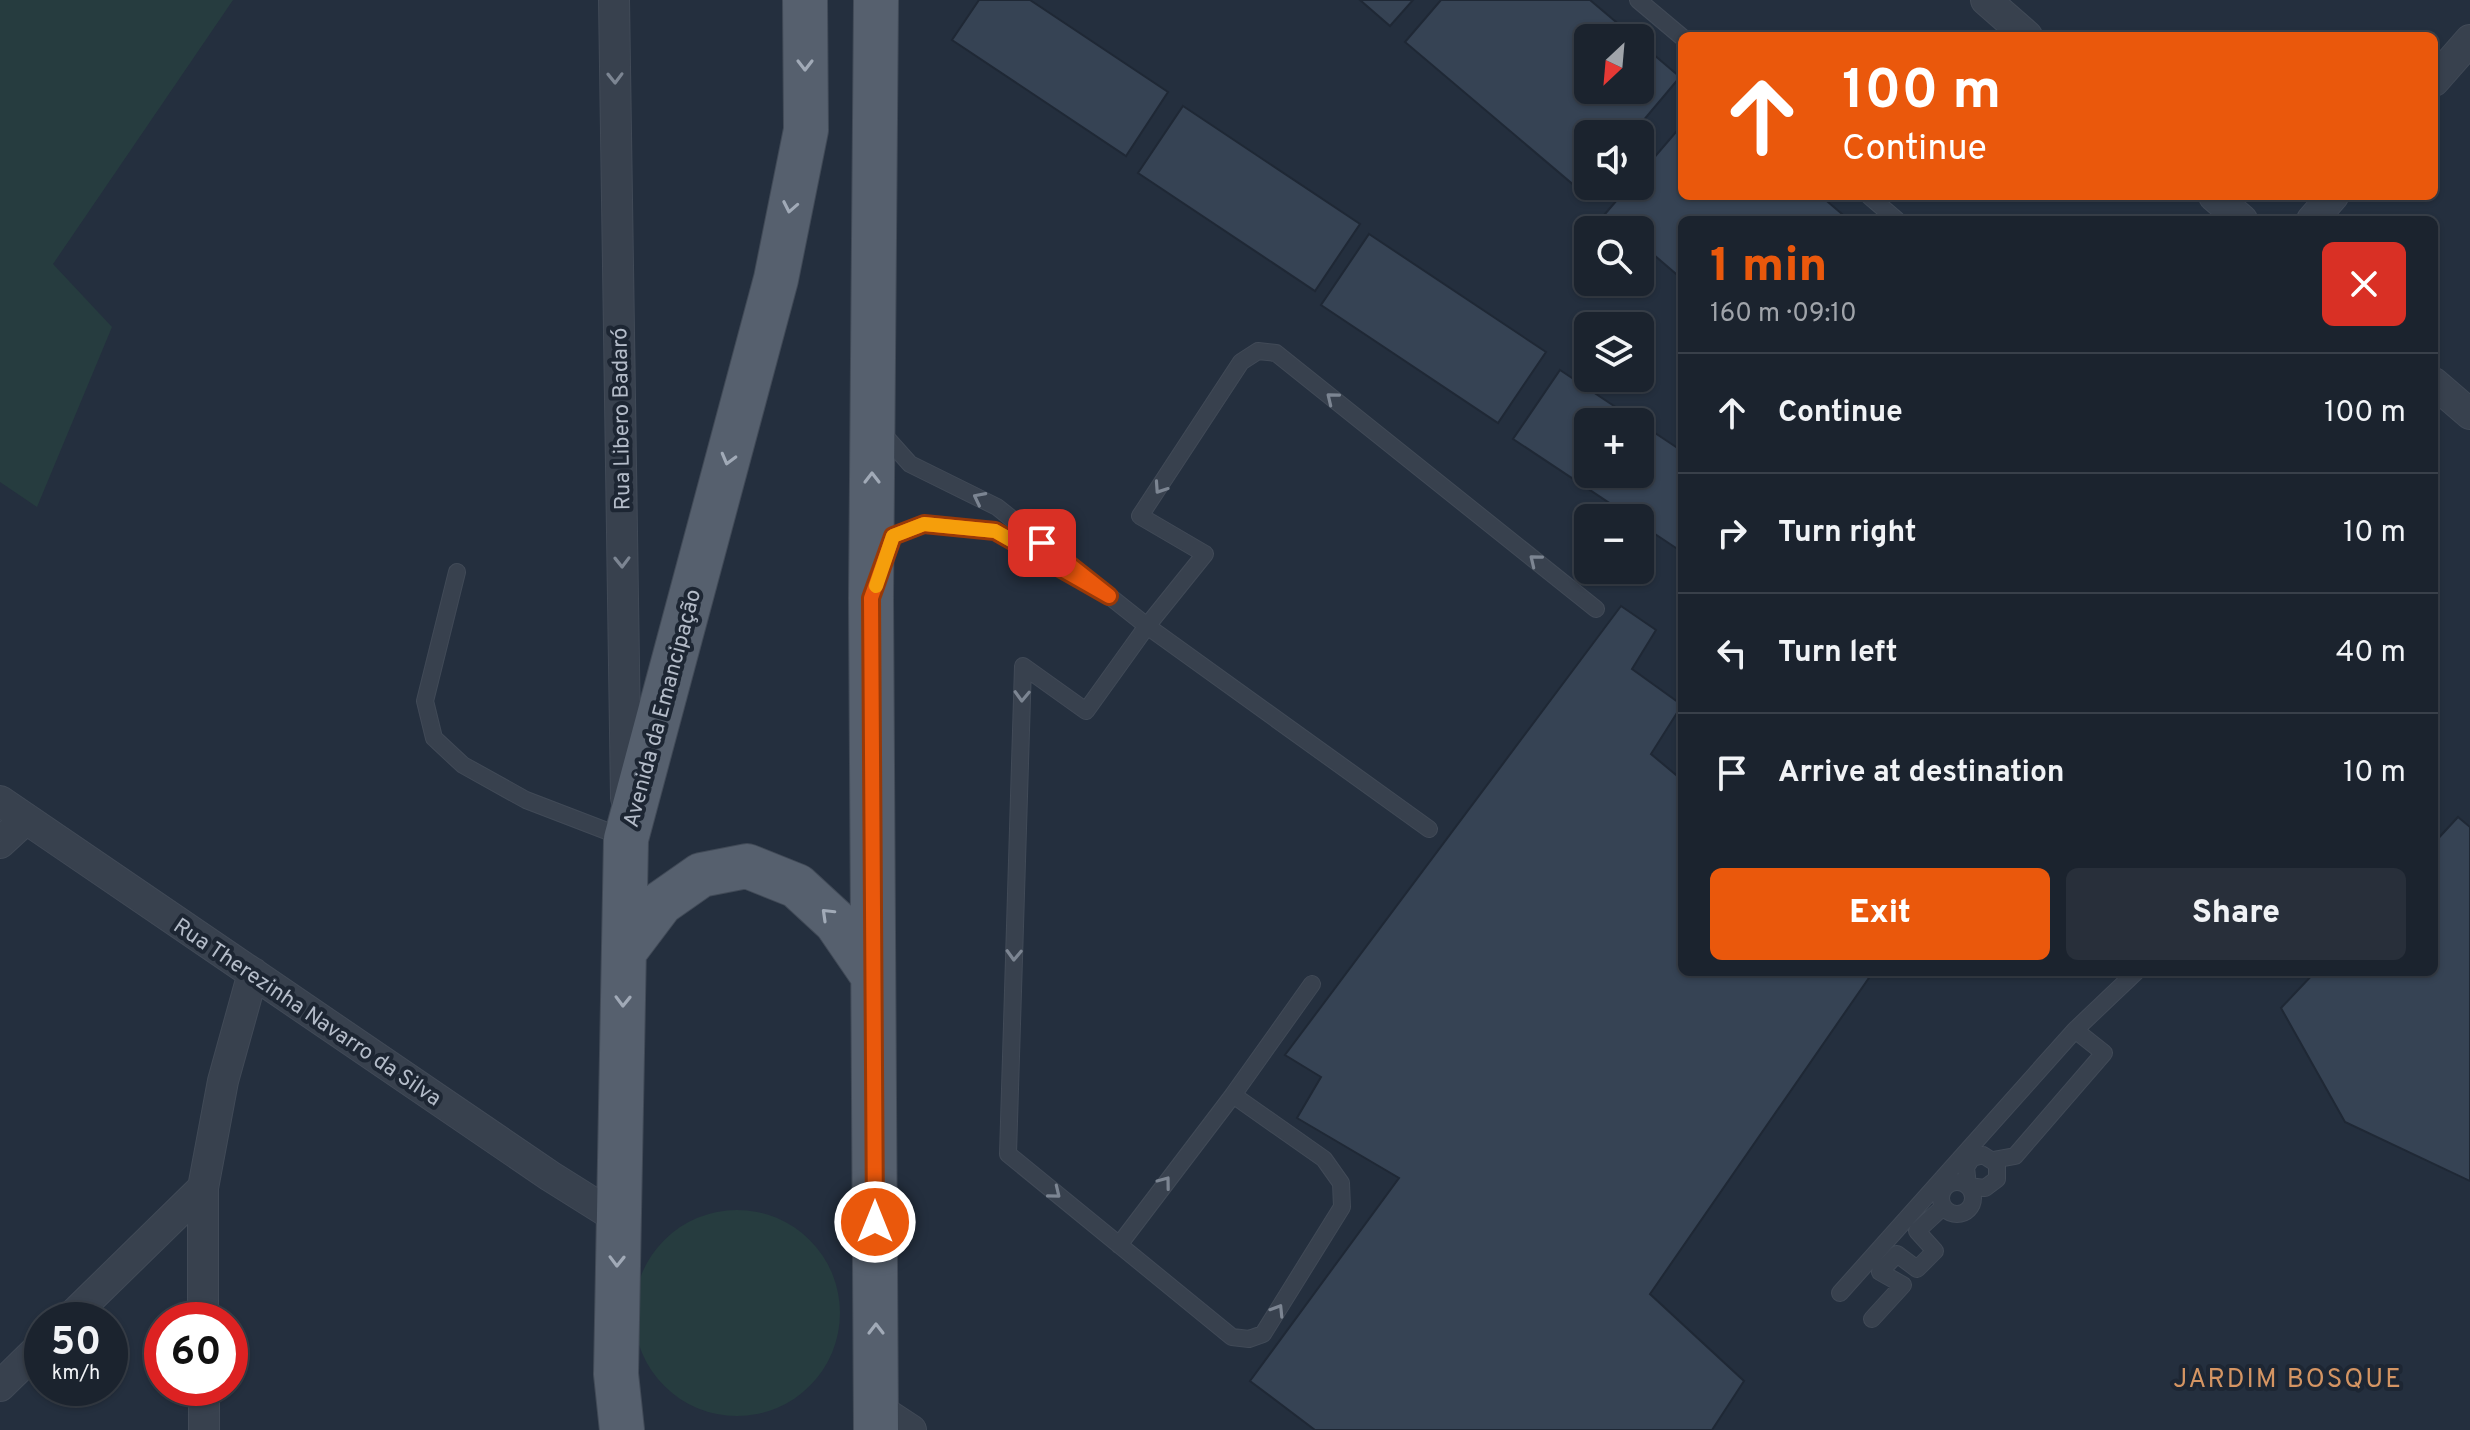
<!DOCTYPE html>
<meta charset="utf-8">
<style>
body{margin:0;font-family:Overpass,sans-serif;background:#282f3a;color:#f1f3f6;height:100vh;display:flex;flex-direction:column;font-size:30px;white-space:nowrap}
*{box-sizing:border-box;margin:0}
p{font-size:26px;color:#a0a4aa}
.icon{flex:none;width:44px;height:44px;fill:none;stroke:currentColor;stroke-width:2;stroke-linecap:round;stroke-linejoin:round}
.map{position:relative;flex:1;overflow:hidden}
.panel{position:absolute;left:1678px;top:216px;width:760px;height:760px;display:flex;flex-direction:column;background:#1b232e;border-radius:12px;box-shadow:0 2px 6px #0004,0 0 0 2px #39404a}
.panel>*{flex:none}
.top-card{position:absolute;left:1678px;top:32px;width:760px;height:168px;border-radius:12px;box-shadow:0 2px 6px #0004,0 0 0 2px #39404a;background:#ea580c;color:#fff;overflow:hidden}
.needle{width:52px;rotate:206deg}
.buttons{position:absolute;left:1574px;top:24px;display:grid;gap:16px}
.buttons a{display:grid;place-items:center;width:80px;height:80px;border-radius:12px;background:#1b232e;box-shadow:0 2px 6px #0004,0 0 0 2px #39404a;font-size:40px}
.speed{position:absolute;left:24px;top:1302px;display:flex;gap:16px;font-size:40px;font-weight:700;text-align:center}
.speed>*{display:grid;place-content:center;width:104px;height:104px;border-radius:50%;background:#1b232e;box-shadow:0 2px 6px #0004,0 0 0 2px #39404a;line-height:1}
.speed small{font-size:20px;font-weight:400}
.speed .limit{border:12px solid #d22;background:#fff;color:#111}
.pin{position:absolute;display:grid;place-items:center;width:68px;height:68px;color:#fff;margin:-34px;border-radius:16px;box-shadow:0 4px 12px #0006}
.me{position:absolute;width:88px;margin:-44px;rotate:0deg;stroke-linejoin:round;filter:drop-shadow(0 0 6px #0008)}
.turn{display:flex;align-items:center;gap:28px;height:168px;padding:0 32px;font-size:36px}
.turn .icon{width:104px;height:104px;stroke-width:2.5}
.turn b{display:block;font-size:56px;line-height:68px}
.round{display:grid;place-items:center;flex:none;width:84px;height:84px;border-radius:12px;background:#282f3a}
.summary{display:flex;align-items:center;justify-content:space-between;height:136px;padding:0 32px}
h1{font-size:48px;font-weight:800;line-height:60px;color:#ea580c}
.cta{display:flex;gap:16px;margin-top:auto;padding:16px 32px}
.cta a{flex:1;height:92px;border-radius:12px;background:#ea580c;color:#fff;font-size:32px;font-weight:800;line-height:92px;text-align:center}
.cta a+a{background:#282f3a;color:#f1f3f6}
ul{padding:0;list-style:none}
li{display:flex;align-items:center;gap:24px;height:120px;padding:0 32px;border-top:2px solid #39404a}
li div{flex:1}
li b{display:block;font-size:30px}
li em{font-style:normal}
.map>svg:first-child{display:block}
.green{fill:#263c3f}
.building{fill:#364354;stroke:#1f2835;stroke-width:2}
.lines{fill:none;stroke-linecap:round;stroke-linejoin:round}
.service-casing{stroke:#414a57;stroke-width:18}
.minor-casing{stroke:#414a57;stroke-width:32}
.primary-casing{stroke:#414a57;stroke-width:46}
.service{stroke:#38414e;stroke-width:16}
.minor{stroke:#38414e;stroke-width:30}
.primary{stroke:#56606e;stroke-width:44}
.oneway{stroke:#a1aab7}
.oneway2{stroke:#7c8592}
.route-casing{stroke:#983908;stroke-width:20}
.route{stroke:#ea580c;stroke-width:14}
.slow{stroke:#f59e0b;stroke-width:14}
.labels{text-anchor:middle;stroke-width:8;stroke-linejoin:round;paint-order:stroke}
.street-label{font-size:22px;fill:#b4bcc9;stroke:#1d2633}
.quarter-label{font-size:26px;letter-spacing:2px;fill:#d59563;stroke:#1d2633}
</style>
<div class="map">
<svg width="2470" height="1430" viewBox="0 0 2470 1430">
<rect width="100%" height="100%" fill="#242f3e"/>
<path class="green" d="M0,0H233L53,264L112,327L37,507L0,482Z
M634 1313a103 103 0 1 1 206 0a103 103 0 1 1-206 0Z"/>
<path class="building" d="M979,0H1030L1168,92L1126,156L952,40Z
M1360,0H1413L1390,26Z
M1441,0H1590L1635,38H1588V90H1640V43L1680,77L1632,134H1588V185L1582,192L1405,42Z
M1183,106L1360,224L1315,291L1138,173Z
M1682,125V196H1821L1849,220H1682V279L1640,243V230H1624L1605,214L1629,186H1640V174Z
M1369,234L1546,352L1498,423L1321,305Z
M1560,370L1638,422H1588V474H1640V423L1682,451V552L1640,524V518H1632L1513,439Z
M1621,606L1656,630L1632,669L1682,705L1651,754L1682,780V972H1873L1650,1294L1744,1381L1712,1430H1315L1250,1381L1399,1178L1297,1118L1321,1077L1285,1055Z
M2458,817L2470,827V1181L2345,1122L2281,1008L2315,972H2434V843Z"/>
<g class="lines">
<g class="service-casing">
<path id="service" d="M1638,0L1682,37
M1869,196L1897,220
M884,429L885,436L910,464L997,507L1147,626L1429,829
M886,555L893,536L924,524L995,531L1061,568
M457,572L425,701L434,738L463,765L526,800L625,838
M2075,1030L2136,972
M1233,1095L1324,1159L1341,1183L1342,1207L1263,1334L1249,1339L1232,1337L1008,1154L1023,666L1086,711L1147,626L1205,554L1140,516L1241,362L1258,351L1276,353L1596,609
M1983,1155L1997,1164V1179L1985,1188L1968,1186L1966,1167L1972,1158Z
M1941 1198a16 16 0 1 1 32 0a16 16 0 1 1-32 0Z
M1119,1245L1233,1095L1312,984
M1840,1293L2075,1030L2104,1053L2015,1156L1993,1160
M1872,1319L1903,1285L1880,1272L1897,1254L1917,1269L1935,1251L1917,1231L1943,1207"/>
</g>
<g class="minor-casing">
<path id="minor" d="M614,0L626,798
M1986,0L2027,36
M2434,81L2470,40
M2214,196L2242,220
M2312,220L2333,196
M2434,383L2470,414
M0,801L550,1176L617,1218
M0,843L26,819
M68,1320L203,1188
M203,1320V1188L223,1081L253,973
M0,1386L42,1345
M204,1388V1430
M876,1407L911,1430"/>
</g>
<g class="primary-casing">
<path id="primary" d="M624,952L661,903L701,875L747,866L797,886L836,922L873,976
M622,1430L616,1374L626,839L776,279L806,130L805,0
M876,1430L871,598L876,0"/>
</g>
<use href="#service" class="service"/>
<use href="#minor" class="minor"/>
<use href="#primary" class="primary"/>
</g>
<defs><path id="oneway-chevron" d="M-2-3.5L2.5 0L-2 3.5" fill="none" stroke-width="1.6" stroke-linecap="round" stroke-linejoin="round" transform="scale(2)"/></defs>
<g class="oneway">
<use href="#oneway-chevron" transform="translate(805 65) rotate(90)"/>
<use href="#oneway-chevron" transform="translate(790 207) rotate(101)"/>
<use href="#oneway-chevron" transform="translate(728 459) rotate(105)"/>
<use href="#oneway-chevron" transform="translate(872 478) rotate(-90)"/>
<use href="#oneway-chevron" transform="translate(827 914) rotate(-136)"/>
<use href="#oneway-chevron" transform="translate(623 1001) rotate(91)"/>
<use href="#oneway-chevron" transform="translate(617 1261) rotate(91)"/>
<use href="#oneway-chevron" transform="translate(876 1329) rotate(-90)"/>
</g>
<g class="oneway2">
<use href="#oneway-chevron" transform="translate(615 78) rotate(89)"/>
<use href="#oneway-chevron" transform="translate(1332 398) rotate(-141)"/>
<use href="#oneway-chevron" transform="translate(1160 488) rotate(124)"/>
<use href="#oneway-chevron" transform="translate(979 498) rotate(-153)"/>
<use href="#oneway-chevron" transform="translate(1535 560) rotate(-141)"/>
<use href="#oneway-chevron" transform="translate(622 562) rotate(89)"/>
<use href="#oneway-chevron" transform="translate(1022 696) rotate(92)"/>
<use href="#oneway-chevron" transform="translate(1014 955) rotate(92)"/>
<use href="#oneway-chevron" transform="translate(1165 1182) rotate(-53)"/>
<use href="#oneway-chevron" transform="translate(1055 1193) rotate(39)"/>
<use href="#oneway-chevron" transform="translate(1278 1310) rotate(-58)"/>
</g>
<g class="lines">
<g class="route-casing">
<path id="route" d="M875,1222L871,598L893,536L924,524L995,531L1109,596L1042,543"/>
</g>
<use href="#route" class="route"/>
<path class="slow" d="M876,586L893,536L924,524L995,531L1034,553"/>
</g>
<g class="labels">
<g class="street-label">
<text transform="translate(620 419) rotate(-91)" y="8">Rua Libero Badaró</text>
<text transform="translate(661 708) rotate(-75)" y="8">Avenida da Emancipação</text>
<text transform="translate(308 1011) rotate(34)" y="8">Rua Therezinha Navarro da Silva</text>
</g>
<g class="quarter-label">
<text x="2288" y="1387">JARDIM BOSQUE</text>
</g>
</g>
</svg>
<div class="buttons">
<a><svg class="needle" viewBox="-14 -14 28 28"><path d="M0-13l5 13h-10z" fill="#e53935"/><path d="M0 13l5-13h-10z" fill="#a0a4aa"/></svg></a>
<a><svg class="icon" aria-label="sound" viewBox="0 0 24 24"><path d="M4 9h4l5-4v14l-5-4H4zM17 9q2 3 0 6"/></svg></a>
<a><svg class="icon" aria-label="search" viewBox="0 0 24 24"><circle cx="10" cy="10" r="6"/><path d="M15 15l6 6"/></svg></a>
<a><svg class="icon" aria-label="layers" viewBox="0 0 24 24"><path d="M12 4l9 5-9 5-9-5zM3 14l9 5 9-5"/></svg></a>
<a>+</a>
<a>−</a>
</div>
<div class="speed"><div>50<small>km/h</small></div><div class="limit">60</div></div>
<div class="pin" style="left:1042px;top:543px;background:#d93025"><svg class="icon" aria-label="arrive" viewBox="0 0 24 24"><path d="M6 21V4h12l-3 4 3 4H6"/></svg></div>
<svg class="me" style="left:875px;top:1222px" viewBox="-20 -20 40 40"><circle r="17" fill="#ea580c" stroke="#fff" stroke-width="3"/><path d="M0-11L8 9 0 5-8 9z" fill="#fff"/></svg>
<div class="top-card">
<div class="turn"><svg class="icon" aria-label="ahead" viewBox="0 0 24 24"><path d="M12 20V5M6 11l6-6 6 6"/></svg><div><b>100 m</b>Continue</div></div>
</div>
<section class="panel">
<div class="summary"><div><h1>1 min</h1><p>160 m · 09:10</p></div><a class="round" style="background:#d93025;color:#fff"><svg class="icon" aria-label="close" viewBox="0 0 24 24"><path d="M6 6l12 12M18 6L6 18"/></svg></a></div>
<ul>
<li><svg class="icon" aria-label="ahead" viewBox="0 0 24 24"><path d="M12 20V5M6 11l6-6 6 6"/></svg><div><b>Continue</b></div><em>100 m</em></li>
<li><svg class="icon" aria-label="right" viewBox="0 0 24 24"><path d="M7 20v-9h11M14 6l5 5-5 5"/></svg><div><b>Turn right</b></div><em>10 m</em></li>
<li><svg class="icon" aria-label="left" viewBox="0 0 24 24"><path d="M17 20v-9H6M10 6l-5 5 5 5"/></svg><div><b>Turn left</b></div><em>40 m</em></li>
<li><svg class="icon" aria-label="arrive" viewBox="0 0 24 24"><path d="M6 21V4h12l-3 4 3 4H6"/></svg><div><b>Arrive at destination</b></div><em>10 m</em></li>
</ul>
<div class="cta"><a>Exit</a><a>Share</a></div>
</section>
</div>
